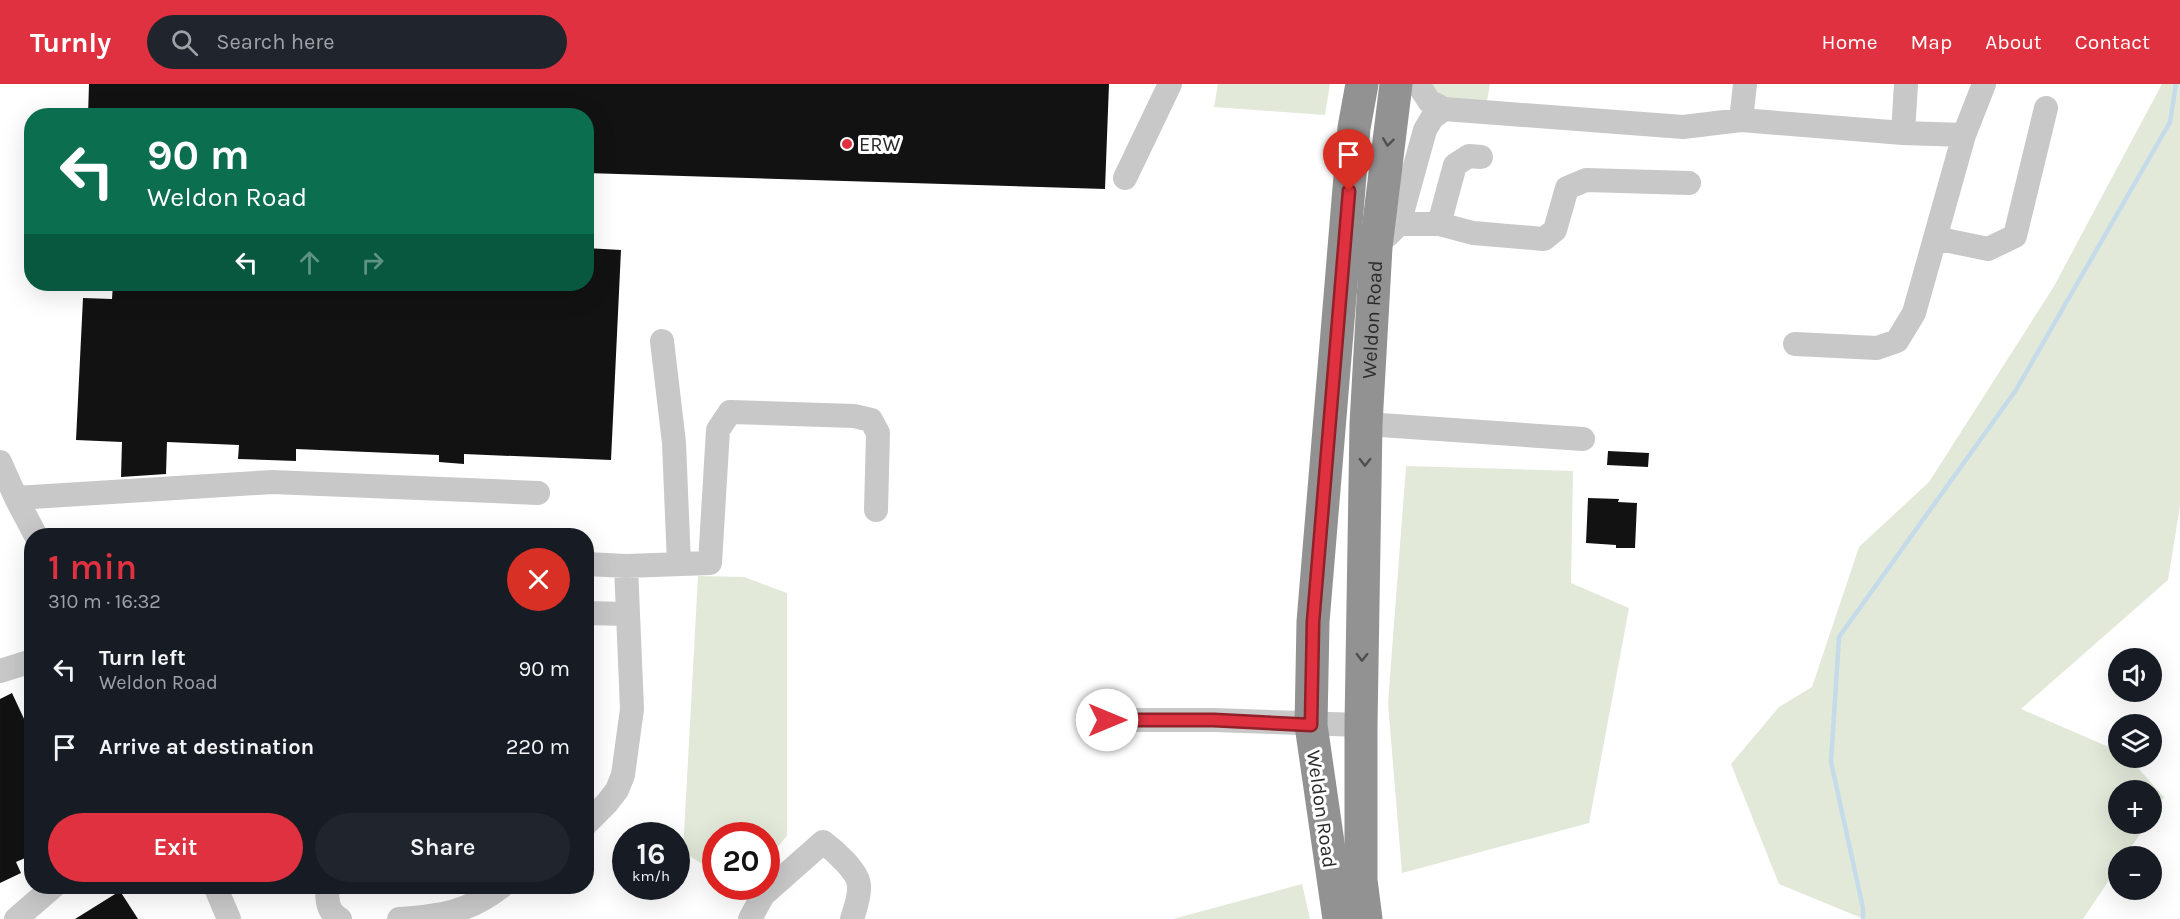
<!DOCTYPE html>
<meta charset="utf-8">
<style>
body{margin:0;font-family:Karla,sans-serif;background:#20242c;color:#f1f3f6;height:100vh;display:flex;flex-direction:column;font-size:22px;white-space:nowrap}
*{box-sizing:border-box;margin:0}
p{font-size:20px;color:#9ea1a6}
.icon{flex:none;width:33px;height:33px;fill:none;stroke:currentColor;stroke-width:2;stroke-linecap:round;stroke-linejoin:round}
.map{position:relative;flex:1;overflow:hidden}
.side{position:absolute;left:24px;top:444px;width:570px;height:366px;display:flex;flex-direction:column;background:#171b24;border-radius:24px;box-shadow:0 6px 24px #0002}
.side>*{flex:none}
.hud{position:absolute;left:24px;top:24px;width:570px;height:183px;border-radius:24px;box-shadow:0 6px 24px #0002;background:#0b6e4f;color:#fff;overflow:hidden}
.buttons{position:absolute;left:2108px;top:564px;display:grid;gap:12px}
.buttons a{display:grid;place-items:center;width:54px;height:54px;border-radius:50%;background:#171b24;box-shadow:0 6px 24px #0002;font-size:30px}
.speed{position:absolute;left:612px;top:738px;display:flex;gap:12px;font-size:30px;font-weight:700;text-align:center}
.speed>*{display:grid;place-content:center;width:78px;height:78px;border-radius:50%;background:#171b24;box-shadow:0 6px 24px #0002;line-height:1}
.speed small{font-size:15px;font-weight:400}
.speed .limit{border:9px solid #d22;background:#fff;color:#111}
.pin{position:absolute;display:grid;place-items:center;width:51px;height:51px;color:#fff;margin:-62px -26px;border-radius:50% 50% 50% 0;rotate:-45deg;box-shadow:0 0 6px #0007}
.pin .icon{rotate:45deg}
.me{position:absolute;width:66px;margin:-33px;rotate:90deg;stroke-linejoin:round;filter:drop-shadow(0 0 4px #0008)}
.turn{display:flex;align-items:center;gap:21px;height:126px;padding:0 24px;font-size:27px}
.turn .icon{width:78px;height:78px;stroke-width:2.5}
.turn b{display:block;font-size:42px;line-height:51px}
.lanes{display:flex;align-items:center;height:57px;padding:0 24px;background:#0003;justify-content:center;gap:30px;direction:ltr}
.lanes .off{opacity:.35}
.round{display:grid;place-items:center;flex:none;width:63px;height:63px;border-radius:32px;background:#20242c}
.overview{display:flex;align-items:center;justify-content:space-between;height:102px;padding:0 24px}
h1{font-size:36px;font-weight:600;line-height:45px;color:#df313f}
.button{display:flex;gap:12px;margin-top:auto;padding:12px 24px}
.button a{flex:1;height:69px;border-radius:36px;background:#df313f;color:#fff;font-size:24px;font-weight:600;line-height:69px;text-align:center}
.button a+a{background:#20242c;color:#f1f3f6}
ul{padding:0;list-style:none}
li{display:flex;align-items:center;gap:18px;height:78px;padding:0 24px}
li div{flex:1}
li b{display:block;font-size:22px}
li em{font-style:normal}
header{display:flex;align-items:center;gap:36px;box-sizing:border-box;height:84px;padding:0 30px;background:#df313f;color:#fff}
header strong{font-size:28px}
nav{display:flex;gap:33px;margin-inline-start:auto;font-size:21px}
.search{width:420px;height:54px;background:#20242c;display:flex;align-items:center;gap:15px;box-sizing:border-box;padding:0 21px;border-radius:33px;color:#9ea1a6;font-size:22px}
.map>svg:first-child{display:block}
.green{fill:#e2e9d9}
.lines{fill:none;stroke-linecap:round;stroke-linejoin:round}
.stream{stroke:#c5dbe9;stroke-width:4.5}
.building{fill:#121212}
.minor{stroke:#c8c8c8;stroke-width:24}
.highway{stroke:#929292;stroke-width:33}
.oneway{stroke:#4f4f4f}
.route-casing{stroke:#912029;stroke-width:15}
.route{stroke:#df313f;stroke-width:10}
.poi-dot{fill:#df313f;stroke:#fff;stroke-width:2}
.labels{text-anchor:middle;stroke-width:6;stroke-linejoin:round;paint-order:stroke}
.poi-label{font-size:20px;fill:#2b2b2b;stroke:#fff;text-anchor:start}
.street-label{font-size:20px;fill:#2b2b2b;stroke:#fff}
</style>
<header>
<strong>Turnly</strong>
<div class="search"><svg class="icon" aria-label="search" viewBox="0 0 24 24"><circle cx="10" cy="10" r="6"/><path d="M15 15l6 6"/></svg>Search here</div>
<nav><a>Home</a><a>Map</a><a>About</a><a>Contact</a></nav>
</header>
<div class="map">
<svg width="2180" height="835" viewBox="0 0 2180 835">
<rect width="100%" height="100%" fill="#fff"/>
<path class="green" d="M1218,0H1330L1325,31L1214,23Z
M1432,0H1490L1487,17L1441,15Z
M2162,0H2180V422L2168,496L2021,625L2118,667V674H2129L2164,713L2151,733V706H2118V740H2147L2125,772H2118V783L2083,835H1864L1779,800L1731,680L1779,623L1812,603L1859,463L1929,398L2053,204Z
M1406,382L1573,387L1571,499L1629,524L1589,739L1402,789L1388,619Z
M698,492L744,493L787,509V752L767,775L766,752H716L715,788L683,768Z
M1302,800L1310,835H1173Z"/>
<g class="lines">
<path class="stream" d="M1863,835V824L1831,678L1839,553L2016,306L2170,38L2176,0"/>
</g>
<path class="building" d="M89,0H1109L1105,105L586,89V32H88Z
M586,164L621,166L611,376L464,370V380L439,378V371L296,365V377L238,375L239,361L167,358L166,390L121,393L122,358L76,356L83,214L112,215L113,200H586Z
M1608,367L1649,369L1648,383L1607,381Z
M1588,414L1619,415L1618,418L1637,419L1635,464H1616V461L1586,459Z
M12,609L32,652V771L16,778L21,789L0,799V615Z
M120,807L138,835H75Z"/>
<g class="lines">
<path class="minor" d="M1418,0L1429,17L1444,25L1683,43L1741,36L1903,49L1964,51L1984,0
M1741,36L1745,0
M1903,49L1906,0
M1125,94L1170,0
M1399,140H1439L1473,149L1544,155L1555,146L1567,104L1586,96L1689,99
M1439,140L1455,81L1469,72L1481,73
M1388,151L1399,140L1425,46L1432,34L1444,25
M1935,154L1988,165L2015,152L2046,24
M662,257L674,359L679,480
M1795,260L1877,264L1897,257L1914,229L1964,51
M1366,340L1583,355
M0,378L16,414L36,452
M16,414L272,398L538,409
M586,480L626,482L710,479L718,346L730,328L854,332L871,336L878,349L876,426
M586,529L628,530
M0,587L32,577
M1106,636H1214L1361,641
M586,740L607,719L617,706L623,691L632,625L626,482
M215,802L229,835
M327,802C327,816 327,828 340,835
M16,835L54,802
M399,835C440,832 468,829 502,802
M750,835L763,811L823,758C834,766 859,788 859,802C860,812 855,825 852,835"/>
<g class="highway">
<path d="M1339,835L1311,641L1313,538L1354,44L1362,0"/>
<path id="s1" d="M1366,835L1361,796V641L1366,340L1376,163L1396,0"/>
</g>
</g>
<defs><path id="oneway-chevron" d="M-2-3.5L2.5 0L-2 3.5" fill="none" stroke-width="1.6" stroke-linecap="round" stroke-linejoin="round" transform="scale(1.5)"/></defs>
<g class="oneway">
<use href="#oneway-chevron" transform="translate(1388 58) rotate(97)"/>
<use href="#oneway-chevron" transform="translate(1365 378) rotate(91)"/>
<use href="#oneway-chevron" transform="translate(1362 573) rotate(91)"/>
</g>
<g class="lines">
<g class="route-casing">
<path id="route" d="M1107,636H1214L1311,641L1313,538L1349,107"/>
</g>
<use href="#route" class="route"/>
</g>
<circle class="poi-dot" cx="847" cy="60" r="6"/>
<g class="labels">
<g class="poi-label">
<text x="859" y="67">ERW</text>
</g>
<g class="street-label">
<text dy="7" stroke="none"><textPath href="#s1" startOffset="600">Weldon Road</textPath></text>
<text transform="translate(1322 725) rotate(82)" y="7">Weldon Road</text>
</g>
</g>
</svg>
<div class="buttons">
<a><svg class="icon" aria-label="sound" viewBox="0 0 24 24"><path d="M4 9h4l5-4v14l-5-4H4zM17 9q2 3 0 6"/></svg></a>
<a><svg class="icon" aria-label="layers" viewBox="0 0 24 24"><path d="M12 4l9 5-9 5-9-5zM3 14l9 5 9-5"/></svg></a>
<a>+</a>
<a>−</a>
</div>
<div class="speed"><div>16<small>km/h</small></div><div class="limit">20</div></div>
<div class="pin" style="left:1349px;top:107px;background:#d93025"><svg class="icon" aria-label="arrive" viewBox="0 0 24 24"><path d="M6 21V4h12l-3 4 3 4H6"/></svg></div>
<svg class="me" style="left:1107px;top:636px" viewBox="-20 -20 40 40"><circle r="19" fill="#fff"/><path d="M0-13L10 11 0 6-10 11z" fill="#df313f"/></svg>
<div class="hud">
<div class="turn"><svg class="icon" aria-label="left" viewBox="0 0 24 24"><path d="M17 20v-9H6M10 6l-5 5 5 5"/></svg><div><b>90 m</b>Weldon Road</div></div>
<div class="lanes"><svg class="icon" aria-label="left" viewBox="0 0 24 24"><path d="M17 20v-9H6M10 6l-5 5 5 5"/></svg><svg class="icon off" aria-label="ahead" viewBox="0 0 24 24"><path d="M12 20V5M6 11l6-6 6 6"/></svg><svg class="icon off" aria-label="right" viewBox="0 0 24 24"><path d="M7 20v-9h11M14 6l5 5-5 5"/></svg></div>
</div>
<section class="side">
<div class="overview"><div><h1>1 min</h1><p>310 m · 16:32</p></div><a class="round" style="background:#d93025;color:#fff"><svg class="icon" aria-label="close" viewBox="0 0 24 24"><path d="M6 6l12 12M18 6L6 18"/></svg></a></div>
<ul>
<li><svg class="icon" aria-label="left" viewBox="0 0 24 24"><path d="M17 20v-9H6M10 6l-5 5 5 5"/></svg><div><b>Turn left</b><p>Weldon Road</p></div><em>90 m</em></li>
<li><svg class="icon" aria-label="arrive" viewBox="0 0 24 24"><path d="M6 21V4h12l-3 4 3 4H6"/></svg><div><b>Arrive at destination</b></div><em>220 m</em></li>
</ul>
<div class="button"><a>Exit</a><a>Share</a></div>
</section>
</div>
